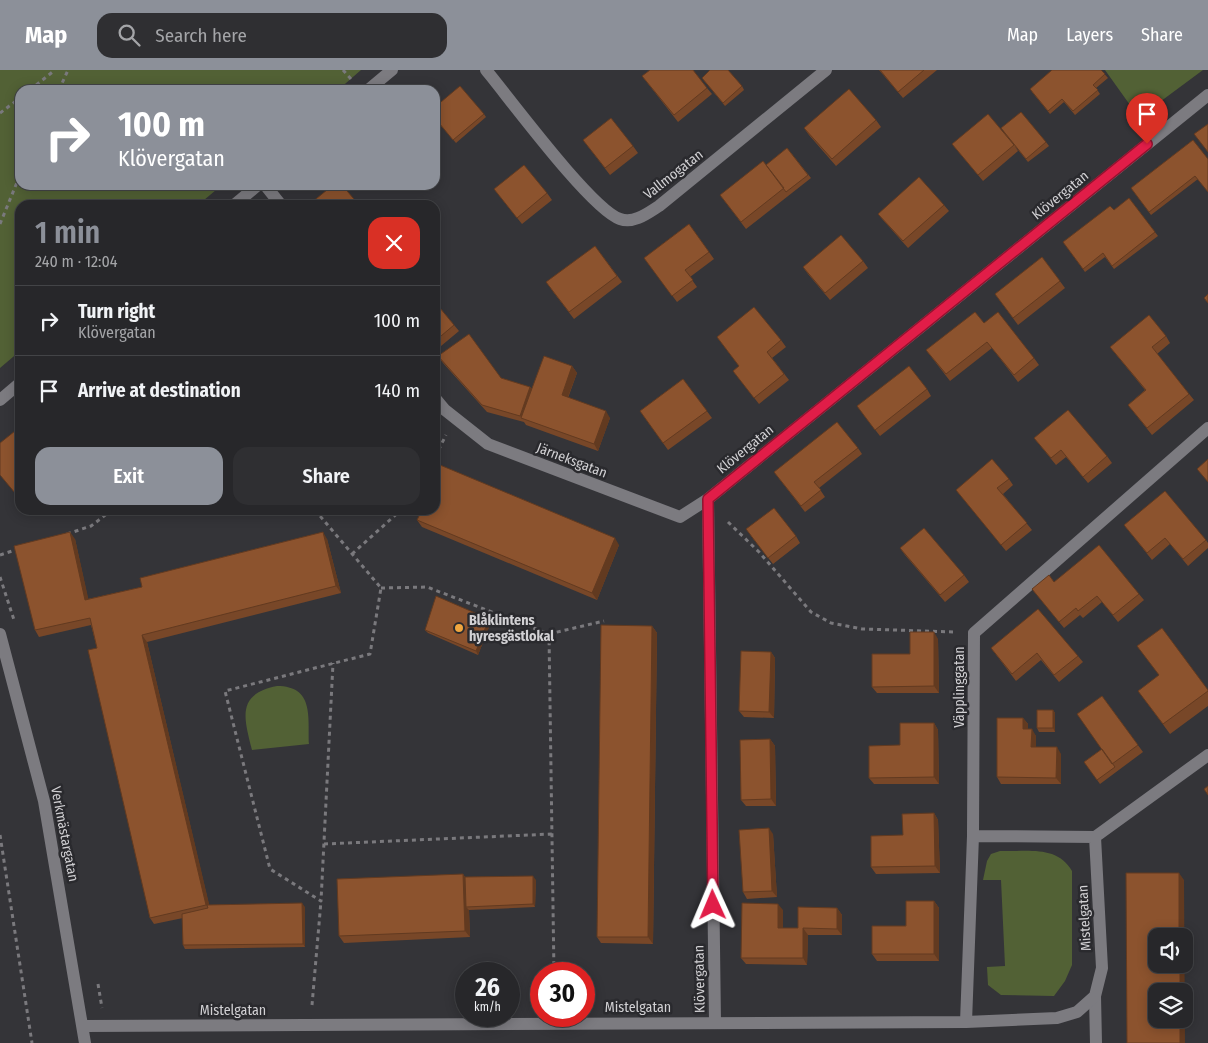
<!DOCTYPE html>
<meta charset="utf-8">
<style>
body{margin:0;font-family:"Fira Sans Condensed",sans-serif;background:#2f2f32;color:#f1f3f6;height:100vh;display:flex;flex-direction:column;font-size:19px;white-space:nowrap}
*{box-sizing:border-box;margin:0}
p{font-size:16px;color:#a4a5a8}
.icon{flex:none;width:28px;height:28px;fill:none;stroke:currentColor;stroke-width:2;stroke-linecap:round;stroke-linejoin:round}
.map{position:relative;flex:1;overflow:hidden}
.details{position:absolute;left:15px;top:130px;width:425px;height:315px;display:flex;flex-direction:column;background:#27272a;border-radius:15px;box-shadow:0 2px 12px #0003,0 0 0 1px #434447}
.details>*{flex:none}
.hud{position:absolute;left:15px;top:15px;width:425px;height:105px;border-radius:15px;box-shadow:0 2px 12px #0003,0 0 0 1px #434447;background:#8c9099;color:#fff;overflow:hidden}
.controls{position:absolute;left:1148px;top:858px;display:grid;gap:10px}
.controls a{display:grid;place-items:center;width:45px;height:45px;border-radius:10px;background:#27272a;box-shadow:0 2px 12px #0003,0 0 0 1px #434447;font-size:25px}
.speed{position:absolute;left:455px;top:892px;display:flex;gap:10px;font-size:25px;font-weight:700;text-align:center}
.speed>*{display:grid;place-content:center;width:65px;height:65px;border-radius:50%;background:#27272a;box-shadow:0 2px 12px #0003,0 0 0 1px #434447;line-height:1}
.speed small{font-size:12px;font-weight:400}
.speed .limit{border:8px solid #d22;background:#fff;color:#111}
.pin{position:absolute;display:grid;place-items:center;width:42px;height:42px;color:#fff;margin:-51px -21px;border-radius:50% 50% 50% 0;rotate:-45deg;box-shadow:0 0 5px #0007}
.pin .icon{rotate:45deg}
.me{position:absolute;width:55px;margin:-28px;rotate:359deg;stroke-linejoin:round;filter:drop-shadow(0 0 4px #0008)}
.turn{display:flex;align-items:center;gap:18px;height:105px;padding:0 20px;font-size:22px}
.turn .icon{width:65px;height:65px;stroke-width:2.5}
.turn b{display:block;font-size:35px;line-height:42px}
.round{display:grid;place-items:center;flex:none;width:52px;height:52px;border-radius:15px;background:#2f2f32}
.summary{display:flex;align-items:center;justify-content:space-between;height:85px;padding:0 20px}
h1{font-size:30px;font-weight:600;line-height:38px;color:#8c9099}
.button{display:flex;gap:10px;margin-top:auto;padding:10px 20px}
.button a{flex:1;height:58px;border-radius:15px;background:#8c9099;color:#fff;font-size:20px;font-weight:600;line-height:58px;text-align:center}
.button a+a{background:#2f2f32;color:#f1f3f6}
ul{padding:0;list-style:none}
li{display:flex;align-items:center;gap:15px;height:70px;padding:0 20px;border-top:1px solid #434447}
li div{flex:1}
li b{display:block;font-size:19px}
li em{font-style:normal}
header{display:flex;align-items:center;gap:30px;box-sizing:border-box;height:70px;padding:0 25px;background:#8c9099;color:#fff}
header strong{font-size:24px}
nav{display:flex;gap:28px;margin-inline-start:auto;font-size:18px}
.search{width:350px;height:45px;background:#2f2f32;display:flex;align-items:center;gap:12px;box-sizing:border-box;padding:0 18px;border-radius:15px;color:#a4a5a8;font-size:19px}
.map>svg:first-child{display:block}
.green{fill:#526135}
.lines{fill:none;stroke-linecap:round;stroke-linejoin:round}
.path{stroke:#7a797d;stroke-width:3;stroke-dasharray:4 4;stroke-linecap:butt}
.service{stroke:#7c7b80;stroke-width:12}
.minor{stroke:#7c7b80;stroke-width:12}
.wall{fill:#784728}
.shaded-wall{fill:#623a20}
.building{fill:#8c532e;stroke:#623a20}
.route-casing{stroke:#92132f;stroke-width:12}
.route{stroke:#e11d48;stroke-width:9}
.poi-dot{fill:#f0a63f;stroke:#2a2a2e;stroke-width:2}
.labels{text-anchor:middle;stroke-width:5;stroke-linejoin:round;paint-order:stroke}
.street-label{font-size:14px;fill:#d2d1d4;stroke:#2a2a2e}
.poi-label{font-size:14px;font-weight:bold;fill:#d2d1d4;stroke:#2a2a2e;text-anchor:start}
</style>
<header>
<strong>Map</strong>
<div class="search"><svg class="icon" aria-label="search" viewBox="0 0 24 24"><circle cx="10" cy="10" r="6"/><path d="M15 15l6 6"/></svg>Search here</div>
<nav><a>Map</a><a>Layers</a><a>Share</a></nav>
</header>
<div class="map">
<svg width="1208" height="973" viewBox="0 0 1208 973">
<rect width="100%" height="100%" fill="#343438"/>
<path class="green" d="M0,0H361L338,20H20V115H222L198,135H20V281L0,298Z
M1105,0H1203L1149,40L1140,49Z
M277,616C314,616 308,647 309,674L252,680C244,648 236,624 277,616Z
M1000,781C1027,782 1057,775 1072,801V895L1065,911L1054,926L1001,925L988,915L987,897L1005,896L1001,810H983L987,791L991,784Z"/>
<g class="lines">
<path class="path" d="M343,0L351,9
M30,20L55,0
M59,20L68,0
M0,43L20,28
M0,154L20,105
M435,387L446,365
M315,440L381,518L370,584L225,621L270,799L321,831L333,593
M728,452L759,482L811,542L831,553L862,559L956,562
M67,464L91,456L112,440
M352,484L401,440
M0,485L18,479
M0,507L14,550
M381,518L427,517L549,564L554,904
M549,564L604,551
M0,765L32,973
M324,774L552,764
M98,914L102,938
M312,935L321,831"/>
<path class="service" d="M1095,926L1096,973"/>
<path class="minor" d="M486,0C510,29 591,139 620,149C634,154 648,143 659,136L826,0
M368,20L392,0
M265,115L281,135
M234,135L258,115
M435,328L445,340L488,374L680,447L708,429L1208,25
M0,330L20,313
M708,429L715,951
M0,564L44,731L85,973
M973,766L1095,767
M966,952L973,766L974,563L1208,358
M84,956L966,952L1057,948L1077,942L1095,926L1102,898L1095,767L1208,685"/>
</g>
<path class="wall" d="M879,0H937L903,28Z
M1101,0L1108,8L1096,18L1100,24L1075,45L1064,32L1050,44L1032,22Z
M642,6L707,18L712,24L678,52Z
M702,8L742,16L744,20L725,36Z
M435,37L484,44L486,47L456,73L435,49Z
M876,50L881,57L836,96L809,65L804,58Z
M1003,62L1046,72L1049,76L1028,92Z
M583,70L633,76L638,83L610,105Z
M1193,70L1198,109L1151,145L1131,118Z
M952,74L1014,75L1018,81L983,111Z
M787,78L811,108L746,159L720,125L766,95Z
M494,119L547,123L552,130L522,154Z
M1129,128L1158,166L1114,199L1105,187L1085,202L1063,172L1114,140Z
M944,135L949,141L908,178L883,150L878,144Z
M689,154L714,189L690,207L697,217L677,232L644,188Z
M595,176L622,212L574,249L551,219Z
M1042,187L1065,218L1018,255L995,224Z
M863,191L868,198L830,230L808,204L803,197Z
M435,232L459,261L435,281Z
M984,253L1034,288L1039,295L1018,312L992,278L950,311L926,280Z
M1166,266L1170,273L1157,284L1194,330L1152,365L1128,335L1145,320L1110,277Z
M717,267L781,270L786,277L772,288L789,310L759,334L733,301L739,296Z
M438,286L501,308L530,317L532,319L572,296L577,303L568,328L610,348L598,381L526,355L524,352L487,342L443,293Z
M683,309L712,348L668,380L640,341Z
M927,319L931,326L880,366L862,343Z
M1034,368L1107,386L1112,393L1088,413L1066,387L1056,395Z
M858,378L862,384L819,418L825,427L805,442L774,402Z
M1009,409L1013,415L1003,424L1032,460L1006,481L956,420Z
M390,440H397L393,444Z
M417,450L619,475L597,530L422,457Z
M1124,455L1206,470L1208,473V478L1188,496L1170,474L1152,490Z
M751,466H796L800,473L773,494Z
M75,469L88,529L142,517L327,469L341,523L147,572L209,835L305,837V877L185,879L183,875V848L154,854L150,848L97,578L91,555L39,567L35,560Z
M900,478L964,505L969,512L945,532L905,485Z
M1054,512L1139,524L1144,530L1118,552L1102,532L1083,548L1080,545L1064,558L1032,519Z
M491,552L478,585L428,563L425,560Z
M652,556L657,563L653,874L601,873L597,867Z
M938,569L939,623H877L872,617L910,584Z
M991,578L1078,586L1083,592L1059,612L1041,590L1016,611Z
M771,582L775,588L774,648L744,647L739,641Z
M1208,620V636L1170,664L1145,630Z
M1102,626L1143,682L1100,714L1084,692L1102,679Z
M1053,640L1055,643V662H1039L1037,658Z
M1023,648L1028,654V659L1036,666V677L1061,684V714H1001L997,707Z
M934,653L938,660L939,714H874L869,708L900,675Z
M770,669L775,676L776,736H746L741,730Z
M934,743L938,750L940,803L876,804L871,797L903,765Z
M773,764L777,827L747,829L743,822Z
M463,804L465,807L536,810L535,837L469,840L470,867L344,873L339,866Z
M934,831L939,838V891H877L872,884Z
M837,838L842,845V865H808L807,895L746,894L741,888L783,840V858H798Z"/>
<path class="shaded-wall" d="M572,296L577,303L566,332L562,325Z
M530,317L535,324L522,348L520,346Z
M606,341L610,348L598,381L594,374Z
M70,462L75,469L90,536L85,530Z
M323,462L327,469L341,523L336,516Z
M615,468L619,475L597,530L592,523Z
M489,549L491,552L478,585L476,581Z
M652,556L657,563L653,874L648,867Z
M934,562L938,569L939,623L934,616Z
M142,565L147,572L211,842L206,835Z
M771,582L775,588L774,648L769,642Z
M1053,640L1055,643V662L1053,658Z
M1023,648L1028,654V666L1023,659Z
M934,653L938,660L939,714L934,707Z
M1032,659L1036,666V684L1031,677Z
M770,669L775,676L776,736L771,729Z
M1057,677L1061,684V714L1056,708Z
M934,743L938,750L940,803L935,796Z
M769,758L773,764L777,827L772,821Z
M1179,803L1184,810L1185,973H1180V949H1184V921H1180V894H1184V866H1179Z
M463,804L468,811L466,837L469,840L470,867L465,861Z
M533,806L536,810L535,837L533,834Z
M934,831L939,838V891L934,884Z
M302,833L305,837V877L303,874Z
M778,834L783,840V865L778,858Z
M837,838L842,845V865L837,859Z
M803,858L808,865L807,895L803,888Z"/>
<path class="building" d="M650,0H693L707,18L674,45L642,6Z
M710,0H728L742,16L723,33L702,8Z
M880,0H924L898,22Z
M1052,0H1101L1105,4L1093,15L1098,20L1073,41L1062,29L1048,41L1030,19Z
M460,16L484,44L453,70L435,48V37Z
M849,19L876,50L832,89L804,58Z
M1021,42L1046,72L1026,89L1001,58Z
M988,44L1014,75L978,105L952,74Z
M611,48L633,76L605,98L583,70Z
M1208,54V82L1194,64Z
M1193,70L1208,89V122L1195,106L1149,142L1131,118Z
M787,78L808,105L786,122L766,95Z
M763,91L784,118L741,152L720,125Z
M524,95L547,123L517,148L494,119Z
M919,107L944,135L903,171L878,144Z
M333,115H342L359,135H313L311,133Z
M1129,128L1155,162L1112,196L1103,183L1083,199L1063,172L1110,136L1114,140Z
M689,154L709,182L685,200L693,210L672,226L644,188Z
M841,165L863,191L825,223L803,197Z
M595,176L617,206L569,242L546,212Z
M1042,187L1060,211L1013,248L995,224Z
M1208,224V233L1204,228Z
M435,232L454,255L435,271Z
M754,237L781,270L767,282L784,304L754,328L733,301L739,296L717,267Z
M975,242L984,253L998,242L1034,288L1014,305L987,272L946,304L926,280Z
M1149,245L1166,266L1152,277L1189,324L1147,358L1128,335L1146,320L1110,277Z
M469,264L501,308L530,317L520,346L482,335L438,286Z
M544,286L572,296L562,325L606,341L594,374L521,348Z
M909,296L927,319L875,360L857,336Z
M683,309L707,341L663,373L640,341Z
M1068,340L1107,386L1083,407L1061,380L1051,388L1034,368Z
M837,352L858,378L814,412L821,420L801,436L774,402Z
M20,357V429L0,405V373Z
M992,389L1009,409L997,418L1027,453L1001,475L956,420Z
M1208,389V412L1197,399Z
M440,395L615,468L592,523L417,450L422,440H435V408Z
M1165,421L1206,470L1183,489L1165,468L1147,483L1124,455Z
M774,438L796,466L768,488L746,459Z
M924,458L964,505L940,525L900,478Z
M70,462L85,530L142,517L140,508L323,462L336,516L142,565L206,835L150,848L88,580L97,578L90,548L35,560L14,476Z
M1099,475L1139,524L1113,545L1097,526L1078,541L1076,538L1059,552L1032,519L1049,505L1054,512Z
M436,526L489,549L476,581L425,560Z
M1038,539L1078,586L1054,605L1037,583L1012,604L991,578Z
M601,555L652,556L648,867H597Z
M1162,558L1208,620V621L1163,654L1138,621L1159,605L1137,576Z
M910,562H934V616L872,617V584H910Z
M741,581L771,582L769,642L739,641Z
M1102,626L1138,675L1112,694L1077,644Z
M1037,640H1053V658H1037Z
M997,648H1023V659H1032L1031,677H1057L1056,708L997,707Z
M900,653H934V707L869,708V676L900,675Z
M770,669L771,729L741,730L740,670Z
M1102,679L1115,697L1097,710L1084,692Z
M1208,716V725L1204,719Z
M934,743L935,796L871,797V766L903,765L902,744Z
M769,758L772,821L743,822L739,760Z
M1126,803H1179V866H1156V894H1180V921H1156V949H1180V973H1127Z
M463,804L465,861L339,866L337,809Z
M533,806V834L466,837L465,807Z
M906,831H934V884H872V856H906Z
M302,833L303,874L183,875L182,844L208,838L207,835Z
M742,833L778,834V858H798V837L837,838V859L803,858V888H741Z"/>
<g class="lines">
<g class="route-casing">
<path id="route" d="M713,835L708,429L1147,74"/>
</g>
<use href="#route" class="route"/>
</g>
<circle class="poi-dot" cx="459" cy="558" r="5"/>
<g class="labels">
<g class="street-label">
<text transform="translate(673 104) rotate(-38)" y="5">Vallmogatan</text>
<text transform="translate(1060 125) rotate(-39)" y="5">Klövergatan</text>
<text transform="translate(745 379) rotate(-39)" y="5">Klövergatan</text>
<text transform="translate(572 390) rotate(21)" y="5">Järneksgatan</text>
<text transform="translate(959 617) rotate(-90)" y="5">Väpplinggatan</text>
<text transform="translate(65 764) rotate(79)" y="5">Verkmästargatan</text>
<text transform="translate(1084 848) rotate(-93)" y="5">Mistelgatan</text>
<text transform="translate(699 909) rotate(-91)" y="5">Klövergatan</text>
<text x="638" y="942">Mistelgatan</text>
<text x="233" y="945">Mistelgatan</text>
</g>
<g class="poi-label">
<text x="469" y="555">Blåklintens<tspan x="469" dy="16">hyresgästlokal</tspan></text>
</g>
</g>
</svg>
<div class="controls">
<a><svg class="icon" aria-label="sound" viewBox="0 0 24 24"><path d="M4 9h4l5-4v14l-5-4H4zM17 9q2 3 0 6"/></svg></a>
<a><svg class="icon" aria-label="layers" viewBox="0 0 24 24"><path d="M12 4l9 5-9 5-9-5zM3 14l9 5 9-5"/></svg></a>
</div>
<div class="speed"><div>26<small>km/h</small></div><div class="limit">30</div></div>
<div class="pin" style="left:1147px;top:74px;background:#d93025"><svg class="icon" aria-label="arrive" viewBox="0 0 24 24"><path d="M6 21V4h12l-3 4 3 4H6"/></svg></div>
<svg class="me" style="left:713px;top:835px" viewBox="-20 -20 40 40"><path d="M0-17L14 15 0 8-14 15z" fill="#e11d48" stroke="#fff" stroke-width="4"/></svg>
<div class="hud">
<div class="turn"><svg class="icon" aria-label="right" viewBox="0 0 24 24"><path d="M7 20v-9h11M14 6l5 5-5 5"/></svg><div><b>100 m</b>Klövergatan</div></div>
</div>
<section class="details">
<div class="summary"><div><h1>1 min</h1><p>240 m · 12:04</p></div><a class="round" style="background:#d93025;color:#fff"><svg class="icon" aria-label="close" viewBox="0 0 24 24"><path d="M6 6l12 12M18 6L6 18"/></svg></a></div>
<ul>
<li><svg class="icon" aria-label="right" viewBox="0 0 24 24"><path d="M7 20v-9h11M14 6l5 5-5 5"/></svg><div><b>Turn right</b><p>Klövergatan</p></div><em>100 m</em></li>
<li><svg class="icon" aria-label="arrive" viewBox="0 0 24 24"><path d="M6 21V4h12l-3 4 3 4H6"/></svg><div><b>Arrive at destination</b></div><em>140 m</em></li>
</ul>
<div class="button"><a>Exit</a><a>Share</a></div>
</section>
</div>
